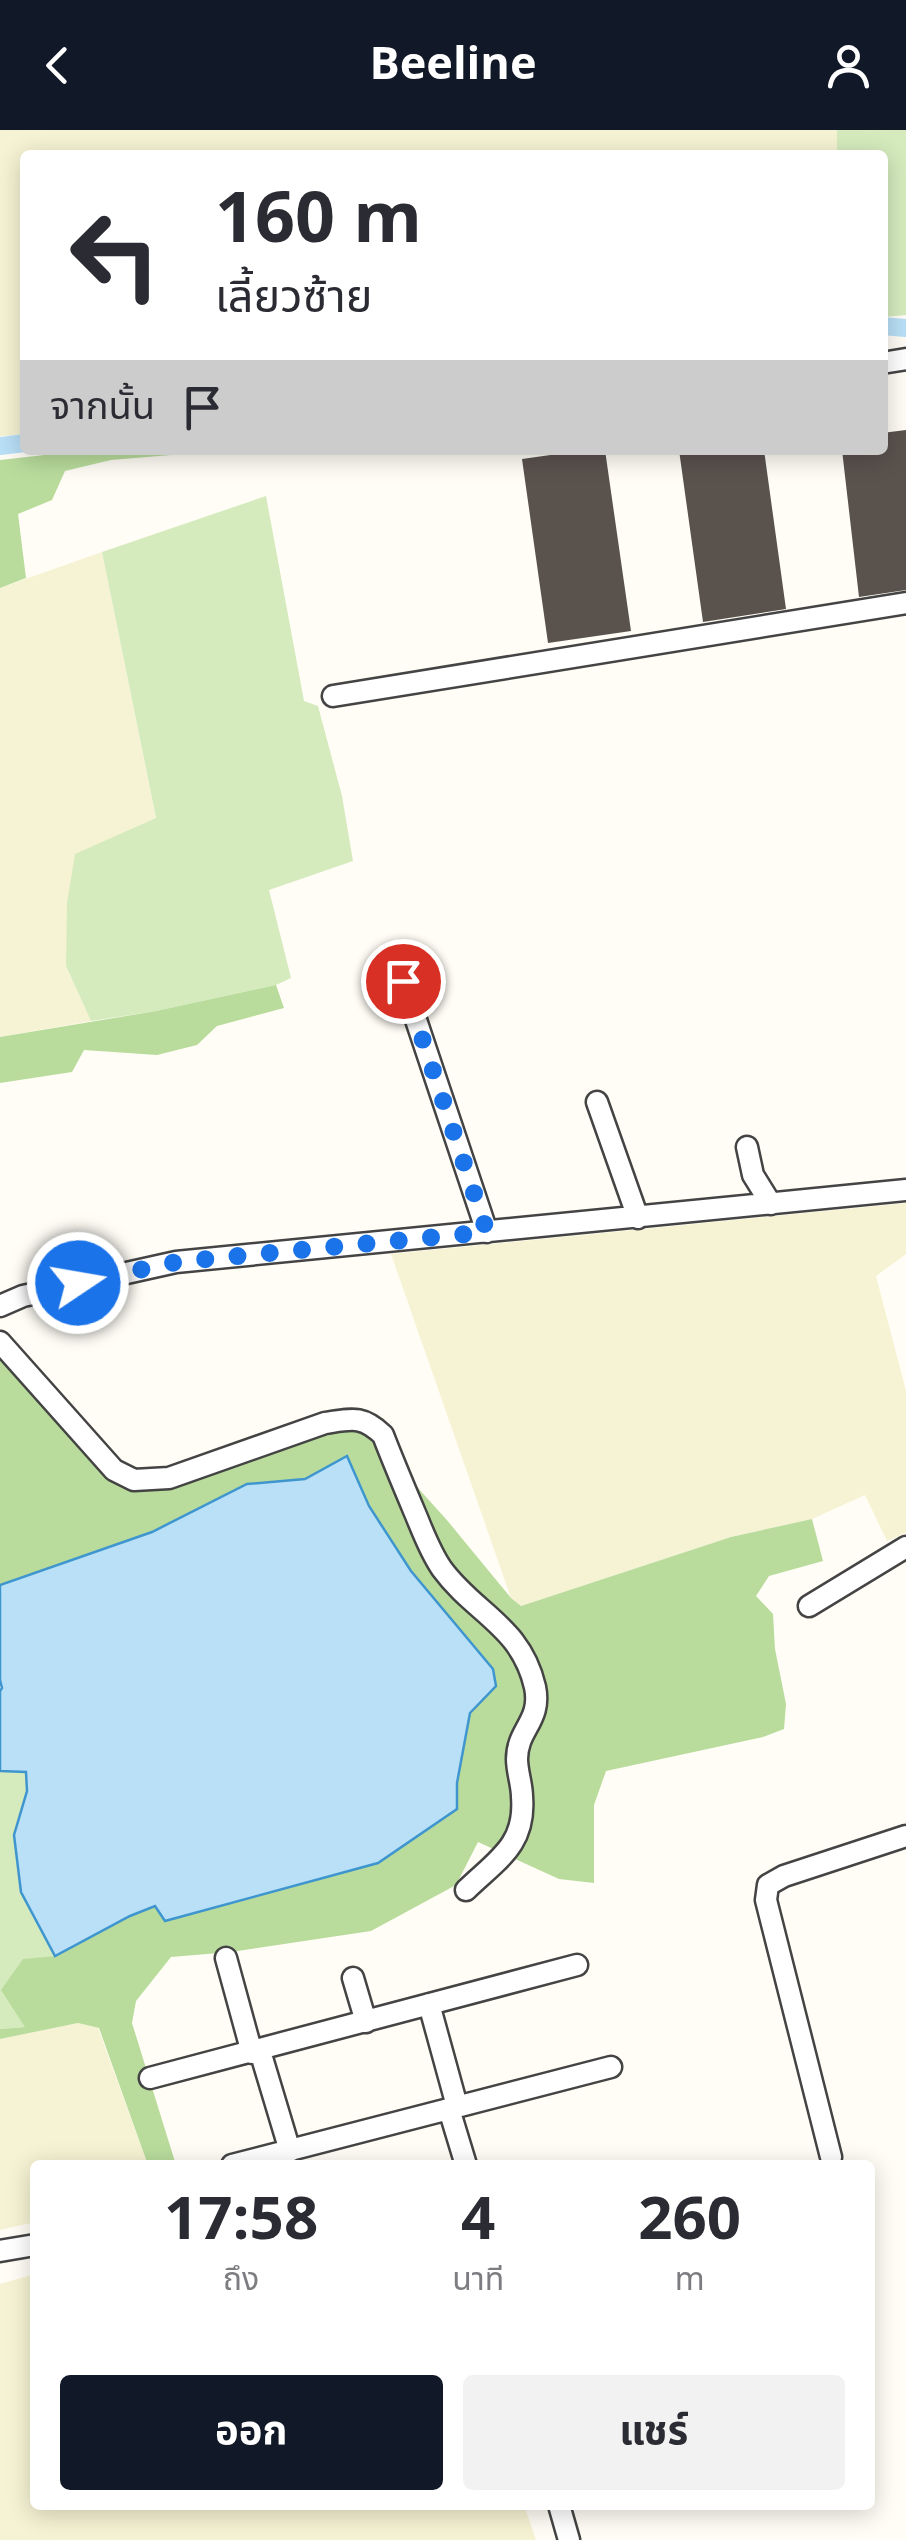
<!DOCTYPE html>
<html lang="th">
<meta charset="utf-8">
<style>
body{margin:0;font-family:Georgia,"Noto Sans Thai",serif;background:#f2f2f3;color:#2b2b33;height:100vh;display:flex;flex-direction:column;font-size:38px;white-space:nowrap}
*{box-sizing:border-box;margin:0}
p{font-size:32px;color:#7c7c81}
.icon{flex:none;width:55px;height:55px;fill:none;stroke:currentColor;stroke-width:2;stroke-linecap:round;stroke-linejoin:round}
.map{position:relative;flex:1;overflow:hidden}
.side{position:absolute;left:30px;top:2030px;width:845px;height:350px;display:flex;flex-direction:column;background:#fff;border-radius:10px;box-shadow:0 5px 25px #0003}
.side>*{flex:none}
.top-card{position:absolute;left:20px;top:20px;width:868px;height:305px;border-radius:10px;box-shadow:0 5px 25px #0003;background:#fff;color:#2b2b33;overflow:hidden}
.pin{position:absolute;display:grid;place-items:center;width:85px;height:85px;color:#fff;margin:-42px;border:5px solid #fff;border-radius:50%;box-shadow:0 2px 10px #0007}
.me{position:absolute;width:110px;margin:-55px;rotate:78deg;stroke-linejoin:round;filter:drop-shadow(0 0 8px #0008)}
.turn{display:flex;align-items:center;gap:35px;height:210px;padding:0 30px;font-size:45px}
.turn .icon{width:130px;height:130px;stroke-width:2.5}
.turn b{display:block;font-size:70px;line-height:85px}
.then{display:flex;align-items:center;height:95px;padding:0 30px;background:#0003;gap:20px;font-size:38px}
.eta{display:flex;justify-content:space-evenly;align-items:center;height:170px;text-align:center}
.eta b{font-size:60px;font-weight:700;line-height:70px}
.primary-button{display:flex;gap:20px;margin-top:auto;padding:20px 30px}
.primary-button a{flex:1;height:115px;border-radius:10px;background:#111827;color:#fff;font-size:40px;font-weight:700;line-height:115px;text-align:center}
.primary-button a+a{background:#f2f2f3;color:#2b2b33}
header{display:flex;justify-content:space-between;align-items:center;height:130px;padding:0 30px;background:#111827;color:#fff;font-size:45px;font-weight:700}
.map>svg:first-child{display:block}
.farmland{fill:#f6f3d4}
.green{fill:#d5ebbd}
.forest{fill:#b9dc9c}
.water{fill:#b9e0f7;stroke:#3f96cf;stroke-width:2.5}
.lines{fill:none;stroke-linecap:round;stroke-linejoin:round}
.canal{stroke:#b9e0f7;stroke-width:18}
.building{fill:#5a524d}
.minor-casing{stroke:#444;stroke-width:25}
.minor{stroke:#fff;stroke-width:20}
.route{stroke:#1a73e8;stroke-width:18;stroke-dasharray:0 32.4}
</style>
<header><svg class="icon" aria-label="back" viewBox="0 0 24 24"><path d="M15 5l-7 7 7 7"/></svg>Beeline<svg class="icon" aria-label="person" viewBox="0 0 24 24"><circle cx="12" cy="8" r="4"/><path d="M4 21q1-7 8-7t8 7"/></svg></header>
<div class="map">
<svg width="906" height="2410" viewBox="0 0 906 2410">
<rect width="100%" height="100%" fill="#fffdf5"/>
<path class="farmland" d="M0,0H837V25H25V304L0,306Z
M102,422L156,689L66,836L91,891L0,907V458Z
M906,1073V1124L876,1146L906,1261V1403L887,1411L865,1365L812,1389L731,1407L521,1476L511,1468L391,1124Z
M78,1893L98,1898L148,2035H35V2092L0,2100V1909Z
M35,2144V2375H524L536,2410H0V2154Z"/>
<path class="green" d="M837,0H906V185L883,187L882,25H837Z
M266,366L304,571L318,576L342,666L353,731L269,760L291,848L276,855L156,881L91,891L66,836L67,773L75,724L156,688L102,422Z
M0,1641L26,1642L27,1661L15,1705L21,1762L55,1826L25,1897L0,1899Z"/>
<path class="forest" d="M89,320H231L111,330L65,341L52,370L18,384L26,448L0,458V330Z
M276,855L284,878L217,896L197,915L157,925L84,920L72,942L0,953V907L156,881Z
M0,1222L150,1360L325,1299L368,1303L446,1389L511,1468L521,1476L731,1407L812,1389L823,1431L769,1446L756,1466L773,1484L775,1519L786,1574L784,1599L763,1607L606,1641L594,1675V1753L559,1749L478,1712L456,1755L371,1801L231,1822L171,1827L136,1871L132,1893L176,2035H148L99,1898L78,1893L0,1909V1899L25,1897L1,1860L23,1829L56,1826L130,1786L155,1776L456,1679L457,1653L470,1583L496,1555L492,1539L411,1441L369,1376L346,1327L305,1349L247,1354L152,1402L0,1455Z"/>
<path class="water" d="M347,1326L369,1376L411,1441L493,1539L496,1556L470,1583L457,1653V1679L378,1733L165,1791L155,1776L130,1786L55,1826L21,1762L14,1705L27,1661L26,1642L0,1641V1561L2,1558L0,1550V1455L152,1402L247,1354L305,1349Z"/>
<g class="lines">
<path class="canal" d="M882,196L906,198
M0,316L25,313"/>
</g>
<path class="building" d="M906,300V460L859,467L842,320H882V303Z
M586,320H605L631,501L548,513L522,329Z
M679,320H764L786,479L703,492Z"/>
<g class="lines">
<g class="minor-casing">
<path id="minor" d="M882,233L906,229
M333,566L906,473
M403,851L487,1102
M597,972L638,1088
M747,1017L753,1045L771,1074
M0,1176L23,1166L176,1132L906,1060
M0,1212L114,1340L134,1350L169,1348L325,1293C352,1289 362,1285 383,1305C393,1331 404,1357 415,1383C423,1402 430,1422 442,1439C475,1484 521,1496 535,1557C542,1591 517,1599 517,1629C517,1642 522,1654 522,1667C526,1715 497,1730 466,1760
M809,1476L906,1417
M226,1828L252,1923
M353,1848L366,1892
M429,1874L457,1976
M260,1921L290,2021
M150,1948L577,1835
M449,1979L466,2035
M831,2027L766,1770L768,1755L784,1746L906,1706
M232,2035L611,1937
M0,2121L35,2115
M559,2375L569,2410"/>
</g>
<use href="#minor" class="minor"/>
</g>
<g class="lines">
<path class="route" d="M78,1153L176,1132L487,1102L403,851"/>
</g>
</svg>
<div class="pin" style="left:403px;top:851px;background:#d93025"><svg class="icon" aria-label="arrive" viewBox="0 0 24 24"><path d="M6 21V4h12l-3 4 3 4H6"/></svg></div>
<svg class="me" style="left:78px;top:1153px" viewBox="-20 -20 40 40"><circle r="17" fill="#1a73e8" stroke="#fff" stroke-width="3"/><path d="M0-11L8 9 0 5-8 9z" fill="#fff"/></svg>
<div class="top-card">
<div class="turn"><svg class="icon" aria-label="left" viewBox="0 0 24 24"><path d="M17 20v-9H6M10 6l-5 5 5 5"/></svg><div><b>160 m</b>เลี้ยวซ้าย</div></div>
<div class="then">จากนั้น<svg class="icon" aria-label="arrive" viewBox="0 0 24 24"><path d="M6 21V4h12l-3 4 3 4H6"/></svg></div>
</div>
<section class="side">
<div class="eta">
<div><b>17:58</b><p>ถึง</p></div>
<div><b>4</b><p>นาที</p></div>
<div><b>260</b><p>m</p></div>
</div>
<div class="primary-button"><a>ออก</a><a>แชร์</a></div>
</section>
</div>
